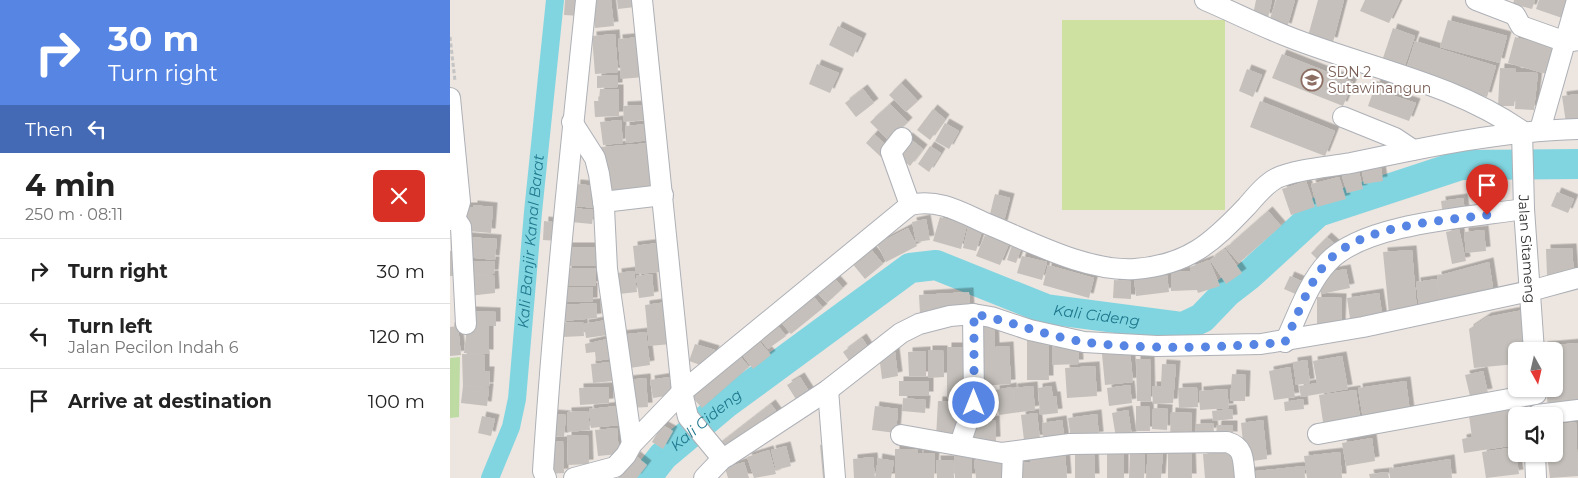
<!DOCTYPE html>
<meta charset="utf-8">
<style>
body{margin:0;font-family:Montserrat,sans-serif;background:#f2f2f2;color:#222;height:100vh;display:flex;flex-direction:column;font-size:19px;white-space:nowrap}
*{box-sizing:border-box;margin:0}
p{font-size:16px;color:#767676}
.icon{flex:none;width:28px;height:28px;fill:none;stroke:currentColor;stroke-width:2;stroke-linecap:round;stroke-linejoin:round}
.map{position:relative;flex:1;overflow:hidden}
.side{display:flex;flex-direction:column;background:#fff;width:450px}
.side>*{flex:none}
.top-card{background:#5685e4;color:#fff;overflow:hidden}
.needle{width:32px;rotate:172deg}
.tools{position:absolute;left:1058px;top:342px;display:grid;gap:10px}
.tools a{display:grid;place-items:center;width:55px;height:55px;border-radius:8px;background:#fff;box-shadow:0 1px 4px #0004;font-size:25px}
.pin{position:absolute;display:grid;place-items:center;width:42px;height:42px;color:#fff;margin:-51px -21px;border-radius:50% 50% 50% 0;rotate:-45deg;box-shadow:0 0 5px #0007}
.pin .icon{rotate:45deg}
.me{position:absolute;width:55px;margin:-28px;rotate:0deg;stroke-linejoin:round;filter:drop-shadow(0 0 4px #0008)}
.turn{display:flex;align-items:center;gap:18px;height:105px;padding:0 25px;font-size:22px}
.turn .icon{width:65px;height:65px;stroke-width:2.5}
.turn b{display:block;font-size:35px;line-height:42px}
.then{display:flex;align-items:center;height:48px;padding:0 25px;background:#0003;gap:10px;font-size:19px}
.round{display:grid;place-items:center;flex:none;width:52px;height:52px;border-radius:8px;background:#f2f2f2}
.overview{display:flex;align-items:center;justify-content:space-between;height:85px;padding:0 25px}
h1{font-size:30px;font-weight:700;line-height:38px}
ul{padding:0;list-style:none}
li{display:flex;align-items:center;gap:15px;height:65px;padding:0 25px;border-top:1px solid #e0e0e0}
li div{flex:1}
li b{display:block;font-size:19px}
li em{font-style:normal}
main{display:flex;flex:1;min-height:0}
.map>svg:first-child{display:block}
.green{fill:#bfdba4}
.pitch{fill:#cfe1a1}
.lines{fill:none;stroke-linecap:round;stroke-linejoin:round}
.canal{stroke:#81d5e0;stroke-width:18}
.river{stroke:#81d5e0;stroke-width:30}
.building{fill:#c5c0bb;filter:url(#shadow)}
.minor-casing{stroke:#adb0b6;stroke-width:22}
.path{stroke:#c4c4c4;stroke-width:3;stroke-dasharray:4 2.5;stroke-linecap:butt}
.minor{stroke:#fff;stroke-width:20}
.route{stroke:#5685e4;stroke-width:9;stroke-dasharray:0 16.2}
.labels{text-anchor:middle;stroke-width:4;stroke-linejoin:round;paint-order:stroke}
.education-label{font-size:14px;fill:#785e54;stroke:#fff;text-anchor:start}
.street-label{font-size:14px;fill:#2c2c2c;stroke:#fff}
.water-label{font-size:15px;font-style:italic;fill:#1f788d;stroke:#fff}
</style>
<main>
<section class="side">
<div class="top-card">
<div class="turn"><svg class="icon" aria-label="right" viewBox="0 0 24 24"><path d="M7 20v-9h11M14 6l5 5-5 5"/></svg><div><b>30 m</b>Turn right</div></div>
<div class="then">Then<svg class="icon" aria-label="left" viewBox="0 0 24 24"><path d="M17 20v-9H6M10 6l-5 5 5 5"/></svg></div>
</div>
<div class="overview"><div><h1>4 min</h1><p>250 m · 08:11</p></div><a class="round" style="background:#d93025;color:#fff"><svg class="icon" aria-label="close" viewBox="0 0 24 24"><path d="M6 6l12 12M18 6L6 18"/></svg></a></div>
<ul>
<li><svg class="icon" aria-label="right" viewBox="0 0 24 24"><path d="M7 20v-9h11M14 6l5 5-5 5"/></svg><div><b>Turn right</b></div><em>30 m</em></li>
<li><svg class="icon" aria-label="left" viewBox="0 0 24 24"><path d="M17 20v-9H6M10 6l-5 5 5 5"/></svg><div><b>Turn left</b><p>Jalan Pecilon Indah 6</p></div><em>120 m</em></li>
<li><svg class="icon" aria-label="arrive" viewBox="0 0 24 24"><path d="M6 21V4h12l-3 4 3 4H6"/></svg><div><b>Arrive at destination</b></div><em>100 m</em></li>
</ul>
</section>
<div class="map">
<svg width="1128" height="478" viewBox="0 0 1128 478">
<defs>
<filter id="shadow"><feDropShadow dx="4.5" dy="-4.5" stdDeviation="0" flood-color="#0004"/></filter>
</defs>
<rect width="100%" height="100%" fill="#ece5e0"/>
<path class="green" d="M10,357L9,417L0,418V358Z"/>
<path class="pitch" d="M612,20H775V210H612Z"/>
<g class="lines">
<path class="canal" id="s1" d="M40,478L61,427L67,399L83,212L105,0"/>
<path class="river" id="s2" d="M196,478L213,456L275,404L460,268L486,265L596,309L733,327L752,318L776,293L798,276L868,212L1011,165L1128,164"/>
</g>
<path class="building" d="M115,0H132L131,16L114,15Z
M142,0H161L164,26L145,28Z
M167,0H184L185,7L168,9Z
M806,0H822L818,18L803,15Z
M826,0H845L837,28L819,22Z
M868,0H894L883,42L858,36Z
M915,0H950L939,23L910,11Z
M1064,0H1085L1082,9L1063,4Z
M1089,0H1120L1118,20L1086,9Z
M998,20L1057,36L1050,63L990,47Z
M388,26L412,38L403,57L379,45Z
M943,28L965,36L953,71L931,64Z
M165,34L168,72L145,74L142,36Z
M191,37L194,77L171,79L168,39Z
M1065,37L1107,48L1100,75L1058,63Z
M965,41L1046,66L1037,97L955,73Z
M832,54L903,82L893,106L822,78Z
M367,64L389,73L380,93L359,84Z
M1050,68L1066,69V72L1088,73L1084,110L1065,109L1066,88L1064,106H1048Z
M797,69L812,75L803,97L789,91Z
M168,75V87L147,88V76Z
M927,81L939,86L936,93L966,103L959,121L918,106Z
M451,83L468,101L456,112L439,95Z
M150,89H169V116L145,117L144,101H149Z
M413,89L424,103L406,117L395,103Z
M1128,94V121L1116,123L1112,96Z
M810,101L885,131L875,156L800,127Z
M440,104L458,122L439,141L420,122Z
M195,105L196,120L174,122L173,106Z
M483,109L495,119L480,140L467,130Z
M171,120L173,143L153,145L150,122Z
M495,123L509,131L499,149L485,141Z
M198,124L199,140L176,143L175,126Z
M424,134L439,148L431,157L416,143Z
M458,137L473,149L460,166L445,154Z
M200,143L205,193L155,198L151,147Z
M480,146L491,153L479,172L468,164Z
M931,168L933,181L914,184L912,170Z
M909,172L913,189L897,193L892,176Z
M889,177L896,199L867,207L861,184Z
M856,181L865,207L841,215L832,189Z
M126,184L148,186L146,208L124,206Z
M1107,192L1124,199L1118,213L1101,206Z
M545,194L560,198L553,225L538,222Z
M1013,198L1015,211L993,215L991,201Z
M23,205L43,207L41,233L18,231L13,207H23Z
M122,208L144,210L142,224L121,222Z
M818,211L831,226L789,263L776,248Z
M490,217L517,225L511,249L483,241Z
M476,219L480,240L466,242L462,222Z
M94,221L110,223L109,241L93,240Z
M518,227L532,231L526,251L513,248Z
M458,228L467,246L436,262L427,244Z
M1009,229L1016,261L1002,264L996,232Z
M1034,230L1036,251L1016,253L1014,232Z
M535,235L559,244L550,265L526,256Z
M17,237L47,239L45,260L15,257Z
M877,237L889,248L873,265L861,253Z
M208,243L211,272L186,274L183,246Z
M562,245L571,249L566,263L557,260Z
M116,247H147V266H116Z
M419,247L433,264L415,279L401,262Z
M1122,248L1124,274L1097,275L1096,249Z
M775,249L792,273L776,284L760,260Z
M962,250L967,311L939,314L933,252Z
M0,251H6L8,276H0Z
M572,256L597,262L592,280L567,273Z
M759,260L770,286L748,293L747,290L721,291V272L741,271L740,267Z
M18,261H45L44,274L17,275Z
M1039,262L1044,294L992,308L987,276Z
M598,265L644,278L639,298L593,285Z
M117,268H146V286H117Z
M896,269L900,288L871,294L869,285L874,273Z
M184,271L187,292L169,294L167,273Z
M202,274L204,296L189,298L186,276Z
M44,275L45,293L19,296L17,276Z
M717,275L719,292L686,296L684,279Z
M840,276L856,283L850,296L834,289Z
M383,277L393,288L377,303L366,292Z
M987,279L991,305L969,308L966,282Z
M664,280L681,281V299L663,298Z
M112,287H143V302H112Z
M519,292L520,311L470,314L469,295Z
M929,293L933,320L901,325L897,298Z
M363,296L373,308L341,334L331,322Z
M867,297L892,298L891,327H867Z
M217,302L221,344L199,346L195,305Z
M146,303L147,318L113,321L112,305Z
M1073,310L1076,351H1066V364L1024,368L1019,329L1037,317Z
M19,311L46,312V326H39V354L14,353Z
M156,320L158,335L136,338L134,324Z
M544,321L545,347L559,346L561,384L528,386L525,322Z
M133,322L134,336L112,337L111,323Z
M8,326L11,355L0,356V327Z
M328,326L336,336L318,349L310,339Z
M196,332L200,365L173,369L169,335Z
M412,338L421,352L402,365L393,352Z
M157,339L159,359L146,361L145,352L136,353L135,344Z
M307,339L321,355L303,369L290,352Z
M577,339H598L599,380H577Z
M1128,343V404L1098,406L1096,389H1104V351H1093V346Z
M245,344L265,350L259,368L239,361Z
M497,347H516L517,400L497,399Z
M602,347H628L629,364L602,365Z
M478,350H493L494,377L478,378Z
M476,351V376H459L458,352Z
M680,351L683,382L655,385L652,354Z
M445,352L448,376L432,379L429,355Z
M12,354L35,355V371H40L39,387L13,386Z
M288,354L299,367L252,408L241,396Z
M892,356L898,389L851,397L849,386L867,383L863,361Z
M686,359H700L701,401H687Z
M857,360L860,383L846,385L843,362Z
M161,362L163,381L143,383L141,364Z
M712,364L726,365L723,403L703,404L702,386H711Z
M645,366L647,396L617,398L615,368Z
M840,367L845,397L824,400L819,371Z
M1033,371L1038,393L1020,396L1015,375Z
M782,374L796,375L795,401H780Z
M219,377L222,395L203,398L200,380Z
M350,377L362,396L349,404L337,385Z
M196,378L198,407L179,408L177,380Z
M449,381H479V396H449Z
M956,381L960,412L913,419L908,388Z
M680,385L682,403L659,406L657,388Z
M13,386L39,388L37,406L11,403Z
M583,386L585,410L549,415L545,390L562,387L565,406L563,388Z
M601,386L603,396H606L608,413L590,415L588,388Z
M159,387V403L130,405L129,388Z
M747,387L748,407L729,408L728,388Z
M777,389L779,408L750,410L749,391Z
M906,390L911,424L874,429L869,395Z
M545,396L547,415L527,417L525,398Z
M453,398L476,400L475,413L452,411Z
M853,399L854,409L835,411L834,402Z
M488,401L509,402L507,439L486,438Z
M321,404L329,415L276,457L267,446Z
M167,406L169,425L141,428L139,409Z
M425,406L448,409L446,433L422,430Z
M686,406H699L700,431H686Z
M703,408L718,409L717,430L702,429Z
M782,409L783,419L763,421L762,411Z
M1062,409L1064,424H1066V445L1014,453L1012,439L1022,437L1019,416Z
M678,410L682,436L666,438L662,413Z
M138,411L140,430L118,432L117,412Z
M721,412L742,413L741,440L720,439Z
M587,413L590,439L574,440L571,415Z
M101,414L116,415L114,437L99,436Z
M647,414L649,436L621,439L618,418Z
M32,416L45,419L41,436L28,433Z
M545,420L546,441L520,443L519,422Z
M612,420L615,442L594,444L592,423Z
M813,420L817,459L795,462L791,423Z
M1126,422L1128,476L1100,478L1097,454H1104V425Z
M763,423L764,432L746,433V424Z
M212,425L223,431L213,449L202,442Z
M767,425H783V436L766,435Z
M167,428L169,454L148,456L145,430Z
M117,435H138L139,464L118,465Z
M922,438L925,461L896,466L892,443Z
M97,441H113L114,473L97,474Z
M380,444L383,478H373L370,445Z
M336,446L341,466L326,470L321,450Z
M1065,447L1069,474L1036,478L1032,452Z
M445,449H468V462L469,453H485L484,478H445Z
M718,449H741L742,478H718Z
M319,450L326,474L304,478L297,457Z
M698,450L713,451L711,478H696Z
M680,451H695L694,478H679Z
M788,451L791,478H755L753,454Z
M615,452L617,478H570L569,463L580,462V455Z
M890,452L892,478H857L854,456Z
M644,453L645,478H625V454Z
M504,454H522V478H505Z
M657,454H674V478H657Z
M186,456L197,465L187,478H168Z
M423,457L425,478H404L403,459Z
M428,458L444,461L441,478H425Z
M561,458L560,478H526L524,460Z
M1000,459L1002,478H940L939,469Z
M486,460H503L504,478H487Z
M294,462L299,478H278L275,468Z
M854,466L855,478H797V472Z
M938,472L939,478H920L919,474Z"/>
<g class="lines">
<g class="minor-casing">
<g id="minor">
<path d="M192,0L232,392L238,417L271,457H276L378,390L451,333L469,324L500,316L523,314L541,317L580,330L634,342L707,346L811,344L913,327L1080,291L1128,278"/>
<path d="M755,0C783,12 811,26 839,37C918,68 1003,83 1072,131"/>
<path d="M1026,0L1065,15L1071,26L1116,42L1128,40"/>
<path d="M0,98L10,202L5,219"/>
<path d="M893,117L945,138L963,150"/>
<path d="M122,122L145,158L149,174L154,208L157,269L182,444"/>
<path d="M1090,130L1127,0"/>
<path id="s3" d="M1072,131L1074,209L1084,351"/>
<path d="M452,138L441,152L460,205"/>
<path d="M153,202L213,195"/>
<path d="M0,220L7,221L11,227L16,324"/>
<path d="M835,342C848,315 858,283 878,262C914,223 1022,217 1074,209"/>
<path d="M378,390L385,478"/>
<path d="M1087,415L1128,410"/>
<path d="M868,434L1086,394"/>
<path d="M451,435L552,453L620,444L777,442C795,447 793,461 795,478"/>
<path d="M510,444L524,403L523,314"/>
<path d="M1085,454L1086,478"/>
<path d="M96,478L93,471C103,314 120,157 136,0"/>
<path d="M124,478L165,467L176,455L182,444L232,392L460,205C487,198 511,212 535,223C580,241 636,272 685,269C738,265 762,243 797,206C805,197 815,184 827,178C847,169 879,167 901,163C976,147 1051,131 1128,129"/>
<path d="M254,478L273,458"/>
<path d="M562,478L563,452"/>
</g>
</g>
<path class="path" d="M0,37L5,81"/>
<use href="#minor" class="minor"/>
</g>
<g class="lines">
<path class="route" d="M524,403V314C561,321 596,336 634,342C692,350 776,348 835,342C848,315 858,283 878,261C912,225 990,221 1037,215"/>
</g>
<defs>
<g id="school-ring" transform="scale(1.125)"><circle r="9.5" fill="#fff" stroke="#8d6e63" stroke-width="1.5"/><path d="M0-5L7-2L0 1L-7-2ZM-4 1L0 2.5L4 1V4Q0 6-4 4Z" fill="#8d6e63"/></g>
</defs>
<g fill-rule="evenodd">
<use href="#school-ring" x="862" y="80"/>
</g>
<g class="labels">
<g class="education-label">
<text x="878" y="77">SDN 2<tspan x="878" dy="16">Sutawinangun</tspan></text>
</g>
<g class="street-label">
<text dy="5" stroke="none"><textPath href="#s3" startOffset="118">Jalan Sitameng</textPath></text>
</g>
<g class="water-label">
<text dy="5" stroke="none"><textPath href="#s1" startOffset="242">Kali Banjir Kanal Barat</textPath></text>
<text dy="5" stroke="none"><textPath href="#s2" startOffset="534">Kali Cideng</textPath></text>
<text dy="5" stroke="none"><textPath href="#s2" startOffset="84">Kali Cideng</textPath></text>
</g>
</g>
</svg>
<div class="tools">
<a><svg class="needle" viewBox="-14 -14 28 28"><path d="M0-13l5 13h-10z" fill="#e53935"/><path d="M0 13l5-13h-10z" fill="#767676"/></svg></a>
<a><svg class="icon" aria-label="sound" viewBox="0 0 24 24"><path d="M4 9h4l5-4v14l-5-4H4zM17 9q2 3 0 6"/></svg></a>
</div>
<div class="pin" style="left:1037px;top:215px;background:#d93025"><svg class="icon" aria-label="arrive" viewBox="0 0 24 24"><path d="M6 21V4h12l-3 4 3 4H6"/></svg></div>
<svg class="me" style="left:524px;top:403px" viewBox="-20 -20 40 40"><circle r="17" fill="#5685e4" stroke="#fff" stroke-width="3"/><path d="M0-11L8 9 0 5-8 9z" fill="#fff"/></svg>
</div>
</main>
